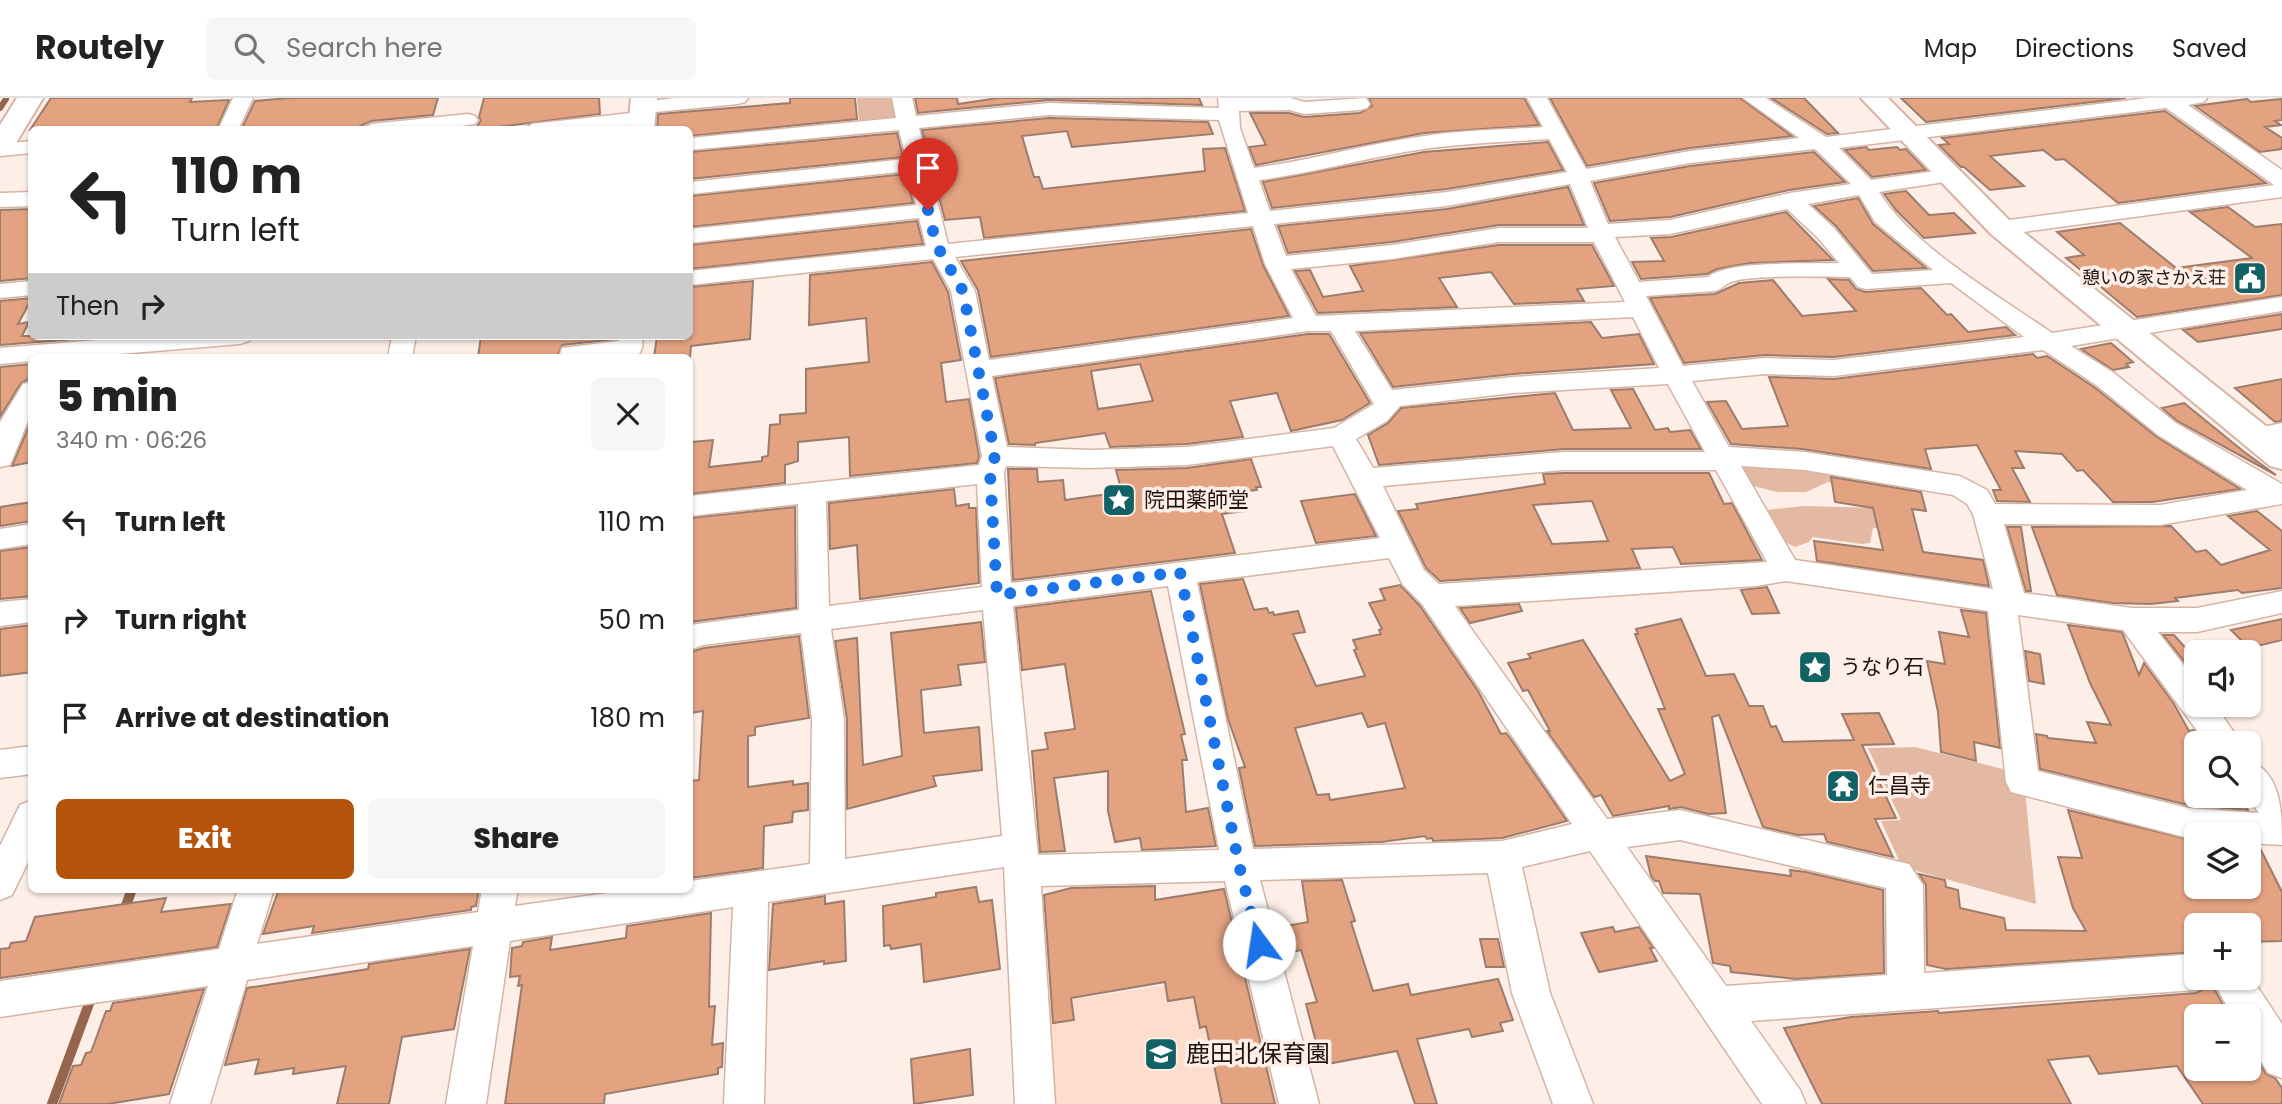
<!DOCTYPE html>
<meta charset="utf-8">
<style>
body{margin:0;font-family:Poppins,"Noto Sans JP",sans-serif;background:#f6f6f6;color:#222;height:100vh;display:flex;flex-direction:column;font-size:26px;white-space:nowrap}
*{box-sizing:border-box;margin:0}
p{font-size:23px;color:#767676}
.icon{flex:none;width:38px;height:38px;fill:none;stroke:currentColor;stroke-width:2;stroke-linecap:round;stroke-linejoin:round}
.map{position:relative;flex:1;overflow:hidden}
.details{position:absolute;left:28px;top:256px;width:665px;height:539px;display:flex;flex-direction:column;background:#fff;border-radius:10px;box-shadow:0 2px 5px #0004}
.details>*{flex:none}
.guide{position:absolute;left:28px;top:28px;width:665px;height:214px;border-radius:10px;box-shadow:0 2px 5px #0004;background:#fff;color:#222;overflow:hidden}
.controls{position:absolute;left:2184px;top:542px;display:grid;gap:14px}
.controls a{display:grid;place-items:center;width:77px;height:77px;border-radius:10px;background:#fff;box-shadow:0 2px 5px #0004;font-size:35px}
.pin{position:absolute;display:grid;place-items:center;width:60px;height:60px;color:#fff;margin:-72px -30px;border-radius:50% 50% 50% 0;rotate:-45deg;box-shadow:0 0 7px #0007}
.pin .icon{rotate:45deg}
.me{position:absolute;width:77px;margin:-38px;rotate:346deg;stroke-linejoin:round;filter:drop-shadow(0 0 5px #0008)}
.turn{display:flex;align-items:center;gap:24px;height:147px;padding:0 28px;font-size:32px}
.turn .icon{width:91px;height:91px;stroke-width:2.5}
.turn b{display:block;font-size:49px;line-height:60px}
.then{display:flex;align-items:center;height:66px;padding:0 28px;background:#0003;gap:14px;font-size:26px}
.round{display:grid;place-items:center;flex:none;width:74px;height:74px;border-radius:10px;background:#f6f6f6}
.head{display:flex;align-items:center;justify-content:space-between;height:119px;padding:0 28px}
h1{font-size:42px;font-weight:800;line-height:52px}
.button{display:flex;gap:14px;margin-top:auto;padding:14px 28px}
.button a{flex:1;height:80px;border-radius:10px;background:#b45309;color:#fff;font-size:28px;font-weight:800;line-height:80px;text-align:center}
.button a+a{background:#f6f6f6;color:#222}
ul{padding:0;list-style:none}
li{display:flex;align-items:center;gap:21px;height:98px;padding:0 28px}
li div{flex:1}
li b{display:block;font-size:26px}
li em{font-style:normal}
header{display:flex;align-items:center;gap:42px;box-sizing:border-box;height:98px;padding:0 35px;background:#fff;border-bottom:2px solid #e0e0e0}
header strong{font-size:33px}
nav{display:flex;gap:38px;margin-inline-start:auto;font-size:24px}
.search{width:490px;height:63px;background:#f6f6f6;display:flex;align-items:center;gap:18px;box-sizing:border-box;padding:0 24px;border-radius:10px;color:#767676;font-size:26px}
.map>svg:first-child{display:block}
.built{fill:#feddcc}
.green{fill:#e3b9a4}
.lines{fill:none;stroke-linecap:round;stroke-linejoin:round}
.stream-far1{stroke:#95654d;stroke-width:6}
.stream{stroke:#95654d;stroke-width:10}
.building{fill:#e3a280;stroke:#9c7d6d;stroke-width:2;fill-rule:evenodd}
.street-casing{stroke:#d6b4a4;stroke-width:3}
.secondary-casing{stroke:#d6b4a4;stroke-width:4}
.street{fill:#fff;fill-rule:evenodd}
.secondary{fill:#fff;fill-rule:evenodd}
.route{stroke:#1a73e8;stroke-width:12;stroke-dasharray:0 21.6}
.labels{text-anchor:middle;stroke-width:7;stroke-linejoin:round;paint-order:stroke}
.far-poi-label{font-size:18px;fill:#1d120c;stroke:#fdefe8;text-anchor:end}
.poi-label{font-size:21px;fill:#1d120c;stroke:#fdefe8;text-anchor:start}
.near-poi-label{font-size:24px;fill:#1d120c;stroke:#fdefe8;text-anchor:start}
</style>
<header>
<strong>Routely</strong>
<div class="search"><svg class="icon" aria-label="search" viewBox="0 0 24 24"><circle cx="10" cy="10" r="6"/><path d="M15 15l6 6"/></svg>Search here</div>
<nav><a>Map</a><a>Directions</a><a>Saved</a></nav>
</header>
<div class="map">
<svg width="2282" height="1006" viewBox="0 0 2282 1006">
<rect width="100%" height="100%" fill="#fdefe8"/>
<path class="built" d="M1258,873L1288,1006H1049L1041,906Z"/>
<path class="green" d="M857,0H893L899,19L859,25Z
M1740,364L1873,379L1878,386L1875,390L1828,384L1806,394H1777L1753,388L1738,366Z
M1804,408L1879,410L1894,432L1873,430L1870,445L1861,446L1813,439L1809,444L1795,449L1783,443L1767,412Z
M1915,649L2011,673L2025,692L2036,806L1902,769L1881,723L1901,722L1868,650Z"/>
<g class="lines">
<path class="stream-far1" d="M0,10L6,1"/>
<path class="stream" d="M124,813L132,791
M52,1006L90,903"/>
</g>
<path class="building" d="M51,0H192L190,4L229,2L216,32H30Z
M289,0H438L433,17L371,23L352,32H241L255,3Z
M484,0H599L600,16L475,32L481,22L479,19Z
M790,0H855L857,21L690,38V32H657L658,16L790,5Z
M915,0H957L958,6L998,0H1199L1202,7L1049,2L918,15Z
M1369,0H1524L1539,27L1424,35L1256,67L1249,49L1266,47L1250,15H1289L1304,19L1360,15L1372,8Z
M1550,0H1740L1792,38L1690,50L1587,68Z
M1771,0H1804L1838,35L1827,36Z
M1901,0H2126L1926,24Z
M2247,1L2251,4L2282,1V22L2275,23L2281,27L2265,29L2282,40V51L2260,54L2195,8Z
M2165,13L2266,85L2118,105L2064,61L2056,62L2043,52L1990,58L2024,88L1990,92L1964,69H1961L1939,47L1949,46L1942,40Z
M1049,20L1208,24L1213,36L1072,49L1067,33L1022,38L1034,79H1039L1043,91L1205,73L1203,51L1225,50L1245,113L984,140L980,119L945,122L922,32Z
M897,35L903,59L690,81V54Z
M1548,44L1563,72L1447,91L1272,110L1263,84L1424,54Z
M1866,49L1869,52L1897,49L1900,52L1906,51L1926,72L1872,79L1845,52Z
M1814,54L1845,84L1789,92L1670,119L1610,123L1594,85L1690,68Z
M906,76L913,105L690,129V98Z
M1568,89L1584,127H1499L1392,144L1288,155L1278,128L1447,111Z
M1906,93L1929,117L1954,115L1975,135L1924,140L1896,112L1884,96Z
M1858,100L1873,126L1926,170L1873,173L1836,128L1814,108Z
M2228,109L2255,129L2282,126V197L2137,219L2066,160L2084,157L2057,134L2120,125L2176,170L2252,160L2190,114Z
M32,111V180L0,183V112Z
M1786,114L1833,162L1750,165L1717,171L1707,176L1641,181L1632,164L1664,163L1651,140L1671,139Z
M917,123L923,146L690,171V147Z
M1251,131L1263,167L1289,218L991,259L978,192L961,163Z
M1499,147H1592L1614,188L1577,191L1584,203L1514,206L1491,174L1439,180L1457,209L1318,215L1295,173L1310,172L1323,199L1363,193L1350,168Z
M932,164L948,194L961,262L941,265L946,304L969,301L979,358L977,365L850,378L849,339L798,344V363L785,367V385L690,396L692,344L713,342L709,369L762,363V359L768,358L770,327L780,326V317L806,315V271L869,264L866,220L809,227L810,177Z
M1828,181L1849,182L1856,191L1865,194L1921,190L1947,217L1951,216L1968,234L2006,229L2015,237L1834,259L1765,257L1684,265L1650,200L1715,196L1739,185L1773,182L1802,218L1856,213Z
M753,183L750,241L691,248L690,259H654L657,238H690V189Z
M32,200L18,226L29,224L22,238H114L0,247V203Z
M2282,216V231L2198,244L2183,232Z
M1591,224L1602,240L1639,236L1654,266L1513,276L1393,289L1360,235Z
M1308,236H1329L1370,305L1342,322L1291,333L1277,295L1230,303L1243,339L1187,346L1110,349L1105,335L1035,345V347L1009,346L995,280ZM1140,266L1153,303L1098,311L1091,273Z
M481,238H615V241L562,247L557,259H478Z
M2111,245L2133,264L2126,266L2129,269L2113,272L2081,251Z
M2033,256L2037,260L2047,258L2094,289L2157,339L2240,391L2152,404H2113L2083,372L2077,373L2062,356L2015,353L2024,370H2012L2030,404L1997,403L1993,392H2001L1977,347L1925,351L1931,371L1802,351L1731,346L1707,304L1726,303L1742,331L1788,328L1769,279L1834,281Z
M32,266V274L27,282L21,285L0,319V269Z
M2282,281V323L2275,324L2235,290Z
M1633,291L1655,332L1668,330L1670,334L1690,332L1701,351H1564L1379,367L1368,337L1388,325L1401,310L1555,295L1573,332L1631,330L1611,292Z
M2184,305L2243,353L2276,377L2177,323L2162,310Z
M32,327V364L12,368L29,328Z
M1251,361L1261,389H1256L1257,392L1241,394L1246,413L1222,416L1235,455L1013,482L1008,371H1037L1038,384L1063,382L1065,402L1122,394L1116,372L1187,370Z
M1564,375H1709L1724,406L1732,405L1762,462L1681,466L1673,449L1632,451L1640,470L1440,483L1426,470L1398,413L1418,411L1416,406L1545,386L1543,376ZM1592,403L1608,443L1552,446L1533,407Z
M1831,379L1921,394L1926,413L1912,411L1923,454L1983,462L1989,488L1817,463L1814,443L1883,452L1873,410L1835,404Z
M954,391L956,408L969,406V410H976L979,485L860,501L857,447L830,451L829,405Z
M1355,396L1376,438L1316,445L1301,403Z
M32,404V423L0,428V409Z
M795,409L796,510L690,524V420Z
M2257,413L2282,433V490L2242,495L2238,492L2175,500L2178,503L2151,506L2112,505L2057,497L2032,429L2171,428L2196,454L2206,452L2221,467L2270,452L2228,418Z
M2007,429H2021L2031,493H2026Z
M32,449V498L0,501V453Z
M1243,481L1254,512L1267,510L1269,515L1273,514L1274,517L1298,513L1305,534L1293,536L1316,588L1365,578L1354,552L1357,551L1353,542L1381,536L1379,532L1382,531L1369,505L1385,502L1380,491L1400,487L1420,508L1478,593L1501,636L1506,635L1510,640L1567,723L1502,740L1433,743L1432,740L1427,741L1425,738L1381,744L1255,748L1239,670L1245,669L1228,621L1200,486ZM1362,615L1368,629L1385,625L1405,690L1330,702L1329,696L1317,697L1295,630Z
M1767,489L1779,515L1752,516L1741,492Z
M1151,493L1185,636L1181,637L1187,662H1182L1186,714L1208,710L1216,748L1142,752L1140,740L1115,744L1108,713V673L1054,680L1065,753L1040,754L1032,653L1048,651L1045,635L1075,631L1065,566L1022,572L1016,510Z
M1519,506L1522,513L1470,525L1460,510Z
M1961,512L1986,515L2000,650L1974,644L1976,663L1941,654L1938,614L1927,563L1945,566L1939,534L1969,539Z
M1681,521L1706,578L1734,576L1749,608H1763L1771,629L1776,628L1783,644L1854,642L1842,616L1879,615L1894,646L1862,647L1896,720L1875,721L1893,759L1827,744L1824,736L1798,737L1763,729L1719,617L1712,619L1726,715L1708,716L1681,709L1669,711V708L1613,718L1601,697L1594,699L1547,633H1550L1528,592L1523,593L1508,565L1531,560L1528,556L1583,542L1670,683L1685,676L1658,611H1665L1635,536H1638L1636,531Z
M2282,521V542L2249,550L2231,532Z
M981,524L985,564L958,567L961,587L921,592L924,635L979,629L982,672L933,678L936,688L847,711V621L835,543L857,540L863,667L902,658L891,535Z
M32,527V574L0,578V531Z
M2068,527L2122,534L2139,577L2144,565L2174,606L2189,633L2194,632L2196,636V698H2241L2248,712L2188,707L2040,671L2036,636L2047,638L2048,640L2096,645L2087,624L2111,627L2090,585Z
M2163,537H2174L2190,555H2196V578Z
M799,538L809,620L755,629V637L748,638V689L793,683V687L808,685V712L793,714L792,724L764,728L763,770L690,780V683L699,682L703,613L690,615V554L704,550Z
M2025,553L2040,556L2044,586L2029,583Z
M2068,712L2196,743V789H2249V748H2259L2282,794V843L2249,844V828H2196V854L1946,871L1927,867L1926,787L1919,776L1945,782L1946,789L1958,792L1960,810L2004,820L2006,832L2086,833L2073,810L2058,759L2082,760Z
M1646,758L1791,778L1790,772L1806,774L1883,792L1884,875L1796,881L1731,874L1730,868L1713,865L1700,796L1663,795L1659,783H1655L1651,778Z
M1342,782L1355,823L1351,824L1373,893L1408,886L1411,897L1498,881L1513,922L1500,925L1503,933L1472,939L1469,931L1417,941L1437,1006H1415L1397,953L1322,967L1306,906L1317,904L1301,852L1282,856L1275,830L1308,824L1302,783Z
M1155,788V802L1224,791L1275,1006H1222L1206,928L1200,930L1194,899L1168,903L1165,884L1071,900L1074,922L1053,925L1044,797L1071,790Z
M976,789L979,804L992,802L1000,871L924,884L921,846L891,851L890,847L884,848L883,808L936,799V795Z
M279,791H479L476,808L471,809V812L312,835L314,828L263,836Z
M825,798V806L844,803L846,863L824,866V863L769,872L773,806Z
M166,800L161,814L231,806L217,849L0,880V851L9,850L11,845L26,843L35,819Z
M711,815L709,909L715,908L712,947L723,945L722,969L718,970V976L605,996L604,1006H505L522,887L518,888L520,878L510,879L512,850L522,848L523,844L552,839L550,852L626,840L627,828Z
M1613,829L1615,834L1639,829L1653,850H1650L1657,863L1599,874L1581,835Z
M1480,841H1498L1504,869H1486Z
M470,851L454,931L402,939L389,1006H337L346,968L293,976L294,970L255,976L259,961L225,967L247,890L368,871L369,866Z
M2212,887L2230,919H2196V975L2218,971H2249V948L2266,976L2275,980L2282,990V1006H2203L2177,968L2099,976L2089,958L2048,962L2071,1006H1822L1784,930L1851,919L1938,913L1939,915L2196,895Z
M204,891L169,996L108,1006H59L73,968L81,967L86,955L91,954L106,913H110L113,905Z
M970,951L973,997L914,1006L911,961Z"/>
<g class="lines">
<g class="street-casing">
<path id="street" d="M233,0H253L238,32H218Z
M675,0H748L745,4L738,6L645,15L652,20L649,24L642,26L593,32H522L532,26L640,14L633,9L636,5Z
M892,0H912L916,18L1049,5L1219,10L1218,0H1290L1305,4L1366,0L1370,6L1367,10L1360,12L1304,16L1289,12L1239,13L1240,30L1254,70C1312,62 1367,46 1424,38C1463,32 1503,32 1543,29L1527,0H1547L1586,71L1690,53L1799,40L1743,0H1766L1826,39L2148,0H2207L2204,4L2188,7L2282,72V99L2001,137L1993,135L1990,130L1993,125L2001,123L2274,87L2166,10L1839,50L1871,82L1950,71L1958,72L1961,77L1958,82L1879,94C1912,148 1999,198 2052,235L2282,199V213L2071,248L2114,275L2176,325L2282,386V406L2160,427L2004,426L2024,495L2132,510H2197L2282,493V515L2197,534H2158L2196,583V607H2215L2242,646H2207L2123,532L2018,517L2038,673L2188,710L2259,715L2246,698H2249V662C2282,676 2282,714 2282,747L2249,745V737H2196V741L2188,740L2011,694L2006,684L1988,513L1786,483L1756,488L1455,508L1607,721L1680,712L1909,766L1923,787L1924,875L2196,856V880H2249V876L2282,926V980L2268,975L2249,943V919H2233L2212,881L2209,886L2196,892L1751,923L1800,992L1806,1006H1762L1590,753L1522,769L1550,895L1593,1006H1553L1512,895L1488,775L1260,782L1319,1006H1279L1225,783L1041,788L1055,1006H1015L1004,769L768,804L764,1006H724L733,809L510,843L486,1006H446L473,848L247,882L210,1006H170L208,888L0,919V883L219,851L238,791H274L257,846L478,814L482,791H518L515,808L636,791H690V783L810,766L812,621L801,535L703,547L690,552V527L799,512L798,406L690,418V398L979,367L982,358L951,193L933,161L690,187V173L926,148L919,120L690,145V131L916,107L908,73L690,96V84L906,61L899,32L690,52V40L896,20ZM1049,17L1219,22L1248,115L948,146L919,30ZM1549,41L1567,74L1447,94L1270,113L1259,82C1315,75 1368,59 1424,51C1465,45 1508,44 1549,41ZM1815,51L1851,86L1790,95L1670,122L1608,126L1590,83L1690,65ZM1570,86L1588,130H1499L1392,147L1286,158L1274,126L1447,108ZM1859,97L1875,124L1933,172L1872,176L1834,130L1808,106ZM1787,111L1818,140L1839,165C1812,166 1726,162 1708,179L1639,184L1615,139L1670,136ZM1253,128L1265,166L1293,220L989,262L975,193L955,159ZM1499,144H1594L1625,204L1316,218L1291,171L1392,161ZM1850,179L1858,189L1866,191L1951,185L2024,239L1834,262L1765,260L1683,268L1646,198L1715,193C1722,191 1723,188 1729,185C1746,176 1826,179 1850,179ZM1633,219L1659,270L1513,279L1392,292L1355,233ZM1308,233H1331L1374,306L1334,330L1187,349L1090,352L1007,349L992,278ZM2043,252L2096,287L2158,337L2247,392L2160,407L1995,406L1987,392L1960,378L1805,354L1729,349L1692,283L1765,276L1834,278ZM1668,286L1705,354H1564L1373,370L1356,341L1387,323L1400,308L1513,295ZM1333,348L1380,440L1011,485L1004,375L1006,368L1090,370L1187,367ZM1741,368L1805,372L1953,397L1967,406L1973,416L1993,491L1795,462ZM1564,372H1716L1767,464L1439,486L1424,472L1383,388ZM977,386L982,489L829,508L826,403ZM1389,460L1403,487L1422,506L1572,726L1502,743L1253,751L1197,484ZM1168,488L1219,752L1038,757L1013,508ZM983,512L1002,738L845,761L844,621L831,531ZM1680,742L1886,790L1887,877L1726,888L1627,749Z
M468,16L475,18L478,22L475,26L435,32H361L371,26Z
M32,43V55L0,58V46Z
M32,94V108L0,109V95Z
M32,183V197L0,200V186Z
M146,238H252L249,243L240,246L83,259H32V263L0,266V250Z
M392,238H416L412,259H388Z
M619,238H643L642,250L639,256L619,259H559L562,250L618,243Z
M32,284V313L13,360L10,367L0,369V324L23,286Z
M2282,325V343L2257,347L2248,344L2244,338L2248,332Z
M32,426V446L0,451V431Z
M32,501V524L0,528V504Z
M32,648V676L0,680V652Z
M32,702V756L12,797L0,802V748L20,707Z"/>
</g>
<g class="secondary-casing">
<path id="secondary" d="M17,0H43L10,55L0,57V27Z
M631,0H657L654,32H628Z
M1861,0H1888L2011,124L2282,341V371L2270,368L1991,136Z"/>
</g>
<use href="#street" class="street"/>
<use href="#secondary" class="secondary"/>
</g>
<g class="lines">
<path class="route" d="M928,112L936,146L963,193L995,358L990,375L997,497L1180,474L1239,767L1259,846"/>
</g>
<defs>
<g id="civic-square" transform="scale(1.75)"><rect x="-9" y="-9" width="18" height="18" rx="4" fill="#126265" stroke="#fdefe8"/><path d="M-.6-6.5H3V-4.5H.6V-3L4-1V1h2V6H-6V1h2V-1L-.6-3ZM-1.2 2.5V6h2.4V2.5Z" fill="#fff"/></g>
<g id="sight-square" transform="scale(1.75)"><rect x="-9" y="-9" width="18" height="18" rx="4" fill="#126265" stroke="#fdefe8"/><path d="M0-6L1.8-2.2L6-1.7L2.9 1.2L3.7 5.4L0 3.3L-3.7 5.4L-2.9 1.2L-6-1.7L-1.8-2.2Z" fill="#fff"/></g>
<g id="temple-square" transform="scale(1.75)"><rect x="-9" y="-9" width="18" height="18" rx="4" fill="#126265" stroke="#fdefe8"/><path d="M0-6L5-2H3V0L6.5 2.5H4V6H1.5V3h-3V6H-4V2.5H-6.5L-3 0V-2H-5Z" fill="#fff"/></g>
<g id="school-square" transform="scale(1.75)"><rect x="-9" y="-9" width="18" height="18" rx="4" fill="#126265" stroke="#fdefe8"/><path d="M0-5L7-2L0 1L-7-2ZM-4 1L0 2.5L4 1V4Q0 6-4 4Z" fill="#fff"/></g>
</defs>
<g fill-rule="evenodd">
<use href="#civic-square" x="2250" y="180"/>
<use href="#sight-square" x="1119" y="402"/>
<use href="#sight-square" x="1815" y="569"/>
<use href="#temple-square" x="1843" y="688"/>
<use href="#school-square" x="1161" y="956"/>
</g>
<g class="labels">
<g class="far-poi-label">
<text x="2226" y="186">憩いの家さかえ荘</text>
</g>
<g class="poi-label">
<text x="1144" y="409">院田薬師堂</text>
<text x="1840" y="576">うなり石</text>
<text x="1868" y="695">仁昌寺</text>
</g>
<g class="near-poi-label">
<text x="1186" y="964">鹿田北保育園</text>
</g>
</g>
</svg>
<div class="controls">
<a><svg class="icon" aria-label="sound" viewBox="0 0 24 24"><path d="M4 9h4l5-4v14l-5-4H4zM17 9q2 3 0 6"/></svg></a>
<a><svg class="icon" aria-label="search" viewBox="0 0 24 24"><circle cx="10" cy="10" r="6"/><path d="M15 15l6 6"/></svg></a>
<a><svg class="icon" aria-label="layers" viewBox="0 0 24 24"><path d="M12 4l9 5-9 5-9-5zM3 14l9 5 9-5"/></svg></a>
<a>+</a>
<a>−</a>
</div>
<div class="pin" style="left:928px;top:112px;background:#d93025"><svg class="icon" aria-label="arrive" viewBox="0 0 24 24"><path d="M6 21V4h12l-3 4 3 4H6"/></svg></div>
<svg class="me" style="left:1259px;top:846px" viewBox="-20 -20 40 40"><circle r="19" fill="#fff"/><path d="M0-13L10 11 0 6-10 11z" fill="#1a73e8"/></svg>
<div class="guide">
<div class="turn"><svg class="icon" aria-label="left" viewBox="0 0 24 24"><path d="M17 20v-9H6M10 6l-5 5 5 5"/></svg><div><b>110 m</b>Turn left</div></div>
<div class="then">Then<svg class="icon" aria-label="right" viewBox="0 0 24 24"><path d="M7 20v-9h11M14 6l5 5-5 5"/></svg></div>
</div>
<section class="details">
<div class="head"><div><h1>5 min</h1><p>340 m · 06:26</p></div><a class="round"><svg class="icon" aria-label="close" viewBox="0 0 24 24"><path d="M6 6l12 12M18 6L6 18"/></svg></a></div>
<ul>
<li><svg class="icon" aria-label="left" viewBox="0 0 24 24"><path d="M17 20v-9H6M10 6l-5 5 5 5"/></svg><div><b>Turn left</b></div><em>110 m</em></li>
<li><svg class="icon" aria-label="right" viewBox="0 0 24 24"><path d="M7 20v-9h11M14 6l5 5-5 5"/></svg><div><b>Turn right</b></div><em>50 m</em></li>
<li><svg class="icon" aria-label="arrive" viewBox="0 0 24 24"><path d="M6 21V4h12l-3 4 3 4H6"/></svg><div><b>Arrive at destination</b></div><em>180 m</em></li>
</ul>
<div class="button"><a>Exit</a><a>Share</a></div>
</section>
</div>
